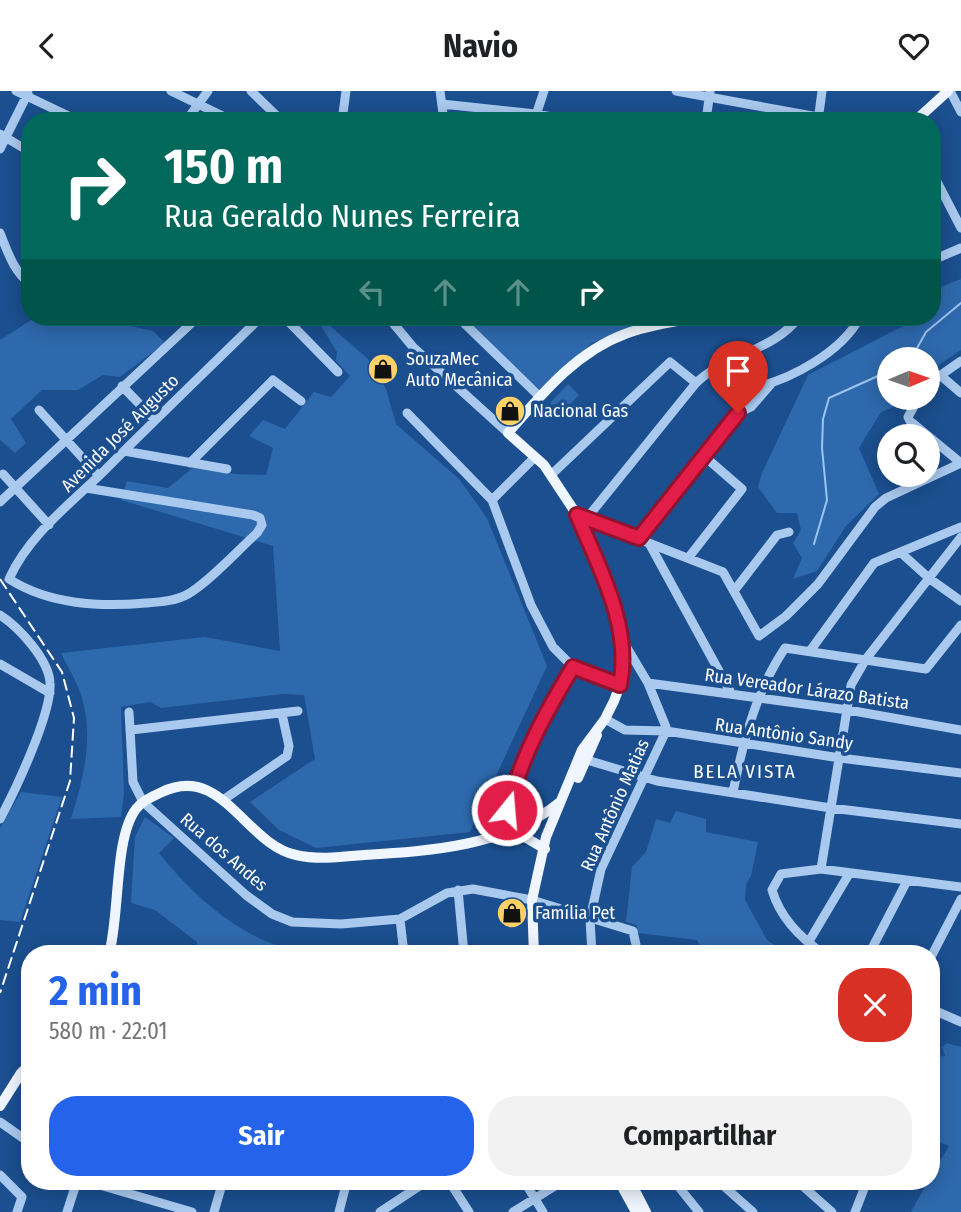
<!DOCTYPE html>
<html lang="pt">
<meta charset="utf-8">
<style>
body{margin:0;font-family:"Fira Sans Condensed",sans-serif;background:#f2f2f2;color:#202124;height:100vh;display:flex;flex-direction:column;font-size:26px;white-space:nowrap}
*{box-sizing:border-box;margin:0}
p{font-size:23px;color:#757577}
.icon{flex:none;width:38px;height:38px;fill:none;stroke:currentColor;stroke-width:2;stroke-linecap:round;stroke-linejoin:round}
.map{position:relative;flex:1;overflow:hidden}
.panel{position:absolute;left:21px;top:854px;width:919px;height:245px;display:flex;flex-direction:column;background:#fff;border-radius:28px;box-shadow:0 4px 18px #0003}
.panel>*{flex:none}
.banner{position:absolute;left:21px;top:21px;width:920px;height:214px;border-radius:28px;box-shadow:0 4px 18px #0003;background:#00695c;color:#fff;overflow:hidden}
.needle{width:46px;rotate:88deg}
.buttons{position:absolute;left:877px;top:256px;display:grid;gap:14px}
.buttons a{display:grid;place-items:center;width:63px;height:63px;border-radius:50%;background:#fff;box-shadow:0 4px 18px #0003;font-size:35px}
.pin{position:absolute;display:grid;place-items:center;width:60px;height:60px;color:#fff;margin:-72px -30px;border-radius:50% 50% 50% 0;rotate:-45deg;box-shadow:0 0 7px #0007}
.pin .icon{rotate:45deg}
.me{position:absolute;width:77px;margin:-38px;rotate:17deg;stroke-linejoin:round;filter:drop-shadow(0 0 5px #0008)}
.turn{display:flex;align-items:center;gap:24px;height:147px;padding:0 28px;font-size:32px}
.turn .icon{width:91px;height:91px;stroke-width:2.5}
.turn b{display:block;font-size:49px;line-height:60px}
.lanes{display:flex;align-items:center;height:66px;padding:0 28px;background:#0003;justify-content:center;gap:35px;direction:ltr}
.lanes .off{opacity:.35}
.round{display:grid;place-items:center;flex:none;width:74px;height:74px;border-radius:28px;background:#f2f2f2}
.headline{display:flex;align-items:center;justify-content:space-between;height:119px;padding:0 28px}
h1{font-size:42px;font-weight:700;line-height:52px;color:#2563eb}
.cta{display:flex;gap:14px;margin-top:auto;padding:14px 28px}
.cta a{flex:1;height:80px;border-radius:28px;background:#2563eb;color:#fff;font-size:28px;font-weight:700;line-height:80px;text-align:center}
.cta a+a{background:#f2f2f2;color:#202124}
header{display:flex;justify-content:space-between;align-items:center;height:91px;padding:0 28px;background:#fff;font-size:32px;font-weight:700}
.map>svg:first-child{display:block}
.green{fill:#2e69ad}
.lines{fill:none;stroke-linecap:round;stroke-linejoin:round}
.stream{stroke:#9cc4f0;stroke-width:2}
.minor{stroke:#a9c9ee;stroke-width:9}
.major{stroke:#f0f6ff;stroke-width:10}
.rail{stroke:#fff;stroke-width:2;stroke-dasharray:12 5;stroke-linecap:butt}
.route-casing{stroke:#92132f;stroke-width:18}
.route{stroke:#e11d48;stroke-width:12}
.labels{text-anchor:middle;stroke-width:7;stroke-linejoin:round;paint-order:stroke}
.poi-label{font-size:18px;fill:#fff;stroke:#1b4f8f;text-anchor:start}
.street-label{font-size:18px;fill:#fff;stroke:#1b4f8f}
.neighbourhood-label{font-size:19px;letter-spacing:2px;fill:#fff;stroke:#1b4f8f}
</style>
<header><svg class="icon" aria-label="back" viewBox="0 0 24 24"><path d="M15 5l-7 7 7 7"/></svg>Navio<svg class="icon" aria-label="heart" viewBox="0 0 24 24"><path d="M12 20l-8-8c-3-5 5-10 8-4 3-6 11-1 8 4z"/></svg></header>
<div class="map">
<svg width="961" height="1121" viewBox="0 0 961 1121">
<rect width="100%" height="100%" fill="#1b4f8f"/>
<path class="green" d="M961,188V259L928,281V268H889V306H905L899,314L881,321L859,357L879,403L846,435L817,480L793,488L802,467L793,452L801,439L797,422H777L758,396L762,382L808,284L905,234L915,226H933V199Z
M36,226H114L113,231L153,240L165,252L120,286L103,284L78,299H42L11,328L26,352L15,362L0,349V249Z
M458,226H676L623,239L592,252L540,299Z
M318,230L329,234L368,268L386,298L396,333L459,388L487,427L547,575L470,741L316,757L279,739L250,711L315,668L304,604L283,603L161,617L150,611L121,616L124,702L121,726L71,728C83,689 94,648 82,607C78,592 68,577 61,562L205,546L280,560L273,455L121,409L127,390L168,397L195,375L235,383L266,384L273,357L249,345L263,329L285,338L314,301L331,306L350,285L336,270L337,261Z
M568,293L579,304L561,323L550,312Z
M21,701L62,706L20,831L0,829V737Z
M676,720L706,728V741L758,751L751,785L746,794L745,809L767,849L787,863H704L697,849L637,842V834L626,831L632,776L646,761L656,728L670,732Z
M145,726L174,747L159,762C194,806 241,848 297,860C317,864 343,856 360,863H197V851L155,819L131,812L135,746Z
M947,952L961,956V1121H911L928,1090H931V1085L949,1055L931,1047V961L939,966L945,965L942,956Z"/>
<g class="lines">
<path class="stream" d="M911,268L926,241L961,212
M814,453L827,409L822,357L823,328L829,307L889,280"/>
<path class="minor" d="M16,0L79,30
M171,0L233,30
M251,0L282,30
M440,0L444,30
M676,0L840,30
M950,0L961,21
M442,13L536,23L573,30
M186,30L208,0
M342,30L346,0
M534,30L544,0
M706,30L710,0
M818,30L822,0
M0,43L30,61
M0,58L28,2
M933,83L961,137
M29,136H30
M0,142C7,159 14,182 30,192
M933,169L961,157
M284,226L338,281
M388,226L413,256L508,342
M464,226L465,233L540,306
M940,284L961,302
M928,293L961,270
M122,295L155,329
M751,297C789,290 842,261 860,226
M919,306L908,326L910,330L961,372
M39,319L99,385
M407,322L492,409L531,514L543,537L553,556L573,576
M124,360L227,378
M190,372L273,289L301,310
M3,383L49,434
M551,384L670,271L696,292
M86,397L253,424L260,427L262,434L257,442C238,459 209,491 188,503C176,510 160,511 146,512C100,516 50,514 9,488C29,444 70,413 104,380C156,328 209,277 261,226
M492,409L535,366
M0,411L198,226
M577,424L723,481L759,545L786,525L818,493L875,416L886,407L961,372
M587,427L696,292C726,263 774,260 799,226
M639,447L738,322L751,316L771,293
M649,452L731,602
M900,461L930,488L961,510
M689,466L742,398L704,365
M734,500L777,444L789,441
M0,524C19,536 49,569 50,592C52,622 15,700 0,728
M810,560L874,472L961,436
M0,573L50,602
M648,592L848,619L961,639
M129,621L133,691L143,711L246,804L272,823L292,831L341,833L400,828L447,802L473,798L532,809L633,840L638,863
M605,628L625,639L666,640L840,667L961,682
M131,639L298,620
M587,669L657,690L831,717L961,733
M733,701C743,651 756,600 785,557L926,578L961,534
M223,709L287,665L289,655L282,623
M513,739L507,733C502,693 552,611 573,576L620,594
M821,778L851,594L866,568L961,446
M458,799L464,863
M400,828L404,863
M808,852L849,783
M685,859L686,863
M592,863L590,828L601,778L666,640V636L648,592L623,550
M824,863C800,847 780,826 772,799L781,783L821,778L961,796
M869,863L907,790
M931,866L961,808
M931,918L961,931
M0,1031L30,1052
M0,1084L22,1106L17,1121
M86,1090L192,1121
M449,1090L469,1121
M524,1090L543,1121
M674,1090L699,1121
M718,1090L753,1121
M797,1090L832,1121
M67,1121L77,1090
M214,1121L223,1090
M339,1121L347,1090
M380,1121L427,1090
M513,1121L563,1090
M855,1121L867,1090"/>
<path class="major" d="M915,30L948,0
M578,687L597,644
M513,739L545,758
M109,863C120,824 114,747 136,718C143,709 152,706 162,701C222,672 245,753 296,764C318,769 342,766 364,764C431,760 507,755 560,711
M534,863L532,809L546,746L582,659L605,628L614,610L620,594L624,566L622,548L598,471L577,424L544,374L508,342C542,303 576,261 625,243C649,234 674,231 699,226
M0,1015L21,982L30,973
M619,1090L636,1121
M630,1090L646,1121"/>
<path class="rail" d="M0,488L62,581L74,627L70,690L0,902"/>
</g>
<g class="lines">
<g class="route-casing">
<path id="route" d="M507,719C523,663 543,626 573,576L620,594C632,536 599,476 577,424L639,447L738,322"/>
</g>
<use href="#route" class="route"/>
</g>
<defs>
<g id="shop-disc" transform="scale(1.575)"><circle r="9.5" fill="#ffd166" stroke="#1b4f8f"/><path d="M-5-2.5h2.3a2.7 3.5 0 0 1 5.4 0H5L5.5 6h-11ZM-1.5-2.5h3a1.5 2.3 0 0 0-3 0Z" fill="#111"/></g>
</defs>
<g fill-rule="evenodd">
<use href="#shop-disc" x="383" y="278"/>
<use href="#shop-disc" x="510" y="320"/>
<use href="#shop-disc" x="512" y="822"/>
</g>
<g class="labels">
<g class="poi-label">
<text x="406" y="274">SouzaMec<tspan x="406" dy="21">Auto Mecânica</tspan></text>
<text x="533" y="326">Nacional Gas</text>
<text x="535" y="828">Família Pet</text>
</g>
<g class="street-label">
<text transform="translate(120 342) rotate(-45)" y="6">Avenida José Augusto</text>
<text transform="translate(807 598) rotate(8)" y="6">Rua Vereador Lárazo Batista</text>
<text transform="translate(784 643) rotate(8)" y="6">Rua Antônio Sandy</text>
<text transform="translate(615 714) rotate(-66)" y="6">Rua Antônio Matias</text>
<text transform="translate(224 761) rotate(41)" y="6">Rua dos Andes</text>
</g>
<g class="neighbourhood-label">
<text x="745" y="687">BELA VISTA</text>
</g>
</g>
</svg>
<div class="buttons">
<a><svg class="needle" viewBox="-14 -14 28 28"><path d="M0-13l5 13h-10z" fill="#e53935"/><path d="M0 13l5-13h-10z" fill="#757577"/></svg></a>
<a><svg class="icon" aria-label="search" viewBox="0 0 24 24"><circle cx="10" cy="10" r="6"/><path d="M15 15l6 6"/></svg></a>
</div>
<div class="pin" style="left:738px;top:322px;background:#d93025"><svg class="icon" aria-label="arrive" viewBox="0 0 24 24"><path d="M6 21V4h12l-3 4 3 4H6"/></svg></div>
<svg class="me" style="left:507px;top:719px" viewBox="-20 -20 40 40"><circle r="17" fill="#e11d48" stroke="#fff" stroke-width="3"/><path d="M0-11L8 9 0 5-8 9z" fill="#fff"/></svg>
<div class="banner">
<div class="turn"><svg class="icon" aria-label="right" viewBox="0 0 24 24"><path d="M7 20v-9h11M14 6l5 5-5 5"/></svg><div><b>150 m</b>Rua Geraldo Nunes Ferreira</div></div>
<div class="lanes"><svg class="icon off" aria-label="left" viewBox="0 0 24 24"><path d="M17 20v-9H6M10 6l-5 5 5 5"/></svg><svg class="icon off" aria-label="ahead" viewBox="0 0 24 24"><path d="M12 20V5M6 11l6-6 6 6"/></svg><svg class="icon off" aria-label="ahead" viewBox="0 0 24 24"><path d="M12 20V5M6 11l6-6 6 6"/></svg><svg class="icon" aria-label="right" viewBox="0 0 24 24"><path d="M7 20v-9h11M14 6l5 5-5 5"/></svg></div>
</div>
<section class="panel">
<div class="headline"><div><h1>2 min</h1><p>580 m · 22:01</p></div><a class="round" style="background:#d93025;color:#fff"><svg class="icon" aria-label="close" viewBox="0 0 24 24"><path d="M6 6l12 12M18 6L6 18"/></svg></a></div>
<div class="cta"><a>Sair</a><a>Compartilhar</a></div>
</section>
</div>
